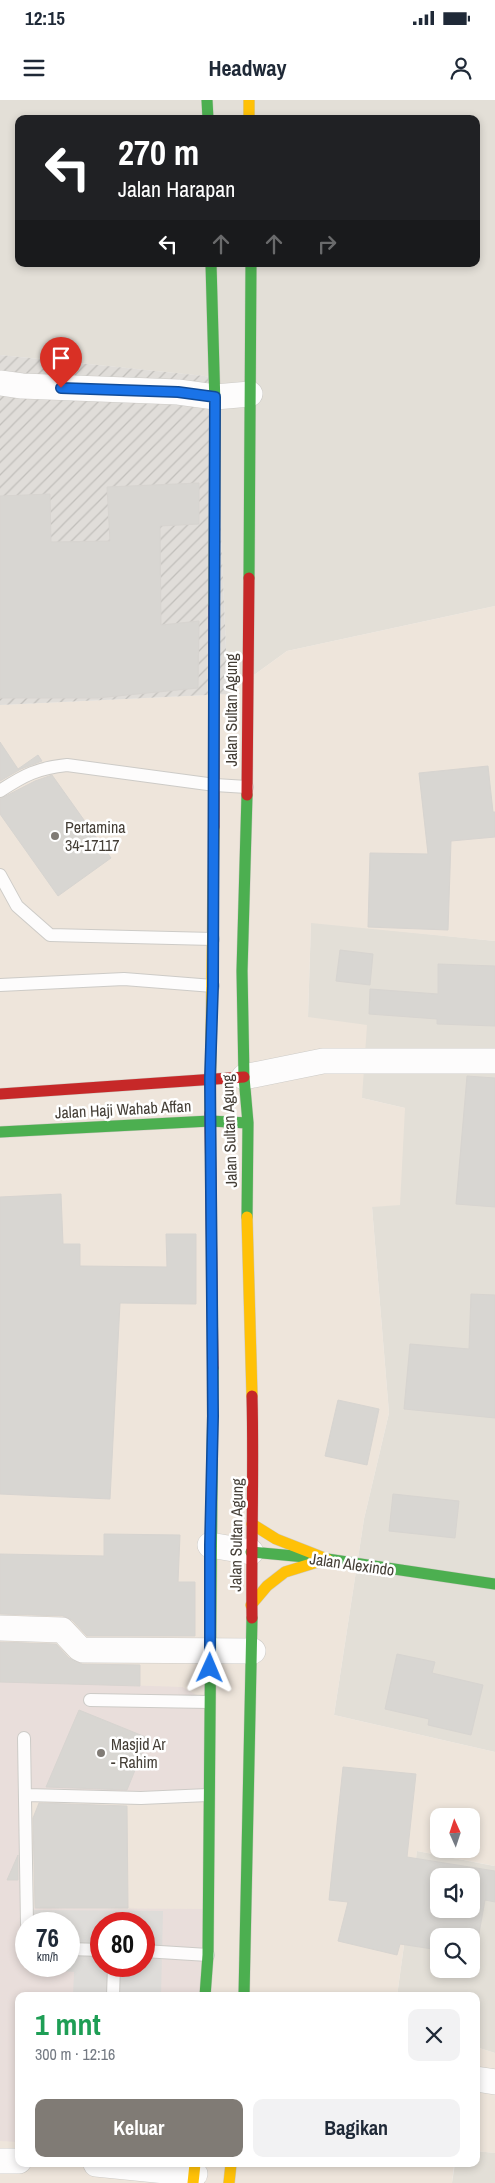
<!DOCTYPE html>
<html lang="id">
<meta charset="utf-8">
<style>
body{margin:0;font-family:"Archivo Narrow",sans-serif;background:#f2f2f3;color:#1f2937;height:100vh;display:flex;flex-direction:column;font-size:19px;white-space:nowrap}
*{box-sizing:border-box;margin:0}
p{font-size:16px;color:#747a83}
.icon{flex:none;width:28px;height:28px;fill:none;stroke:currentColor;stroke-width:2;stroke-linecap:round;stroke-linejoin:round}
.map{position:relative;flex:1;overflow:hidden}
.drawer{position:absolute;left:15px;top:1892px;width:465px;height:175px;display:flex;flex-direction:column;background:#fff;border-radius:10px;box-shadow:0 2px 8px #0003}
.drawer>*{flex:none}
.guide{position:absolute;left:15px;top:15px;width:465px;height:152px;border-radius:10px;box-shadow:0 2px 8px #0003;background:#202124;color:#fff;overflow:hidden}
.needle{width:32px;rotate:357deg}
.controls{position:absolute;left:430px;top:1708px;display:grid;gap:10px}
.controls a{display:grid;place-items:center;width:50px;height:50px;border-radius:10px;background:#fff;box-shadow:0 2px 8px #0003;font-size:25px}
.speed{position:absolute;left:15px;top:1812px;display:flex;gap:10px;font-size:25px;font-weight:700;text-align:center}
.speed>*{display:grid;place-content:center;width:65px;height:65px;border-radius:50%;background:#fff;box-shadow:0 2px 8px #0003;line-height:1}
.speed small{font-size:12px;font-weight:400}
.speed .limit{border:8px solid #d22;background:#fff;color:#111}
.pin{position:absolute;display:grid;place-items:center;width:42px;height:42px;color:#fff;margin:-51px -21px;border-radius:50% 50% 50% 0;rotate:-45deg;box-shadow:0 0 5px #0007}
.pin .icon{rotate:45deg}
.me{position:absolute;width:55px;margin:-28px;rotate:1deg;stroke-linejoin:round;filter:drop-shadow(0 0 4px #0008)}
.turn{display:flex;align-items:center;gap:18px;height:105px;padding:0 20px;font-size:22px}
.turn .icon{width:65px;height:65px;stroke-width:2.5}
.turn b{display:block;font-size:35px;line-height:42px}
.lanes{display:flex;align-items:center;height:48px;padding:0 20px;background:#0003;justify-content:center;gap:25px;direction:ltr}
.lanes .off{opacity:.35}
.round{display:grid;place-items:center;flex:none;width:52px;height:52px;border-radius:10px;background:#f2f2f3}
.head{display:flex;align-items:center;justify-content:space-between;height:85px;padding:0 20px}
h1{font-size:30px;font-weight:800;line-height:38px;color:#1e9e55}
.primary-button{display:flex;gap:10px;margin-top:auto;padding:10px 20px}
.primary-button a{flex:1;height:58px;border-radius:10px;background:#807b75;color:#fff;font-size:20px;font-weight:800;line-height:58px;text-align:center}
.primary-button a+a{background:#f2f2f3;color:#1f2937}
.status{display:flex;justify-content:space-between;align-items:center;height:35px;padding:0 25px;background:#fff;direction:ltr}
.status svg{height:14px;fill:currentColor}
header{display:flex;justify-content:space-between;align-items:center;height:65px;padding:0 20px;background:#fff;font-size:22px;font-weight:800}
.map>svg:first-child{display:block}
.residential{fill:#e3dfd7;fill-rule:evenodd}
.commercial{fill:#eee5db;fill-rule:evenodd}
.industrial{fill:url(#industrial-furrows)}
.medical{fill:#e9dedb;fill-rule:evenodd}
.parking{fill:#dedcd9;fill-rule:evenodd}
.building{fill:#d8d6d2;stroke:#d7d4d0;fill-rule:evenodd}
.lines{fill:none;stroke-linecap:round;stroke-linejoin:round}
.lane-casing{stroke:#cdcbc7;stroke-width:14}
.street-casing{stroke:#cdcbc7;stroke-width:26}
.fast-casing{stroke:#cdcac1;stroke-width:12}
.slow-casing{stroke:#cdcac1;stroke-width:12}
.jam-casing{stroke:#cdcac1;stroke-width:12}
.lane{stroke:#fdfcfc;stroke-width:12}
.street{stroke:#fdfcfc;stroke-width:25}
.fast{stroke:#4caf50;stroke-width:11}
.slow{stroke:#ffc107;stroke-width:11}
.jam{stroke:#c62828;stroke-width:11}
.route-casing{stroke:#114b97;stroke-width:12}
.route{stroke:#1a73e8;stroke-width:9}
.poi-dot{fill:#807b75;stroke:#fff;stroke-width:2}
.labels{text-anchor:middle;stroke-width:5;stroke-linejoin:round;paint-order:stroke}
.street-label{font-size:16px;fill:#443e36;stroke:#fff}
.poi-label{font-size:16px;fill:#443e36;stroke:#fff;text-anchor:start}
</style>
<div class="status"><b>12:15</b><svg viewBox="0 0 49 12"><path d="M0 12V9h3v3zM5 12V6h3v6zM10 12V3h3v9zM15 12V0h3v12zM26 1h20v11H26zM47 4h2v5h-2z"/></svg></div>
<header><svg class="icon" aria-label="menu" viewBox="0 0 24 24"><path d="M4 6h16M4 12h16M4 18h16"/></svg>Headway<svg class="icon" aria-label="person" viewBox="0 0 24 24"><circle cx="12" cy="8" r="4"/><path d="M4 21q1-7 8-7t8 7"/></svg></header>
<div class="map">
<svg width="495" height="2083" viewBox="0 0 495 2083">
<defs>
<pattern id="industrial-furrows" width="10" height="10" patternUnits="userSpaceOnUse" patternTransform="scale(1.25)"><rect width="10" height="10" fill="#e0ddd9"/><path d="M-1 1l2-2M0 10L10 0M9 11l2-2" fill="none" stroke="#c1bfbb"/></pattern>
</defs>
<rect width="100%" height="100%" fill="#efedea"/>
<path class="residential" d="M0,0H495V506L287,551L228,594L214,277L0,255ZM19,19H476V164H19Z
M311,822L495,841V1652L334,1615L364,1419L389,1313L372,1107L405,1008L362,998L308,917Z
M417,1751L494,1766L495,1763V1953L476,1947V1896H397ZM439,1776H471V1809H439ZM439,1836H471V1869H439Z
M476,2051L495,2053V2083H452L455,2064H476Z"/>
<path class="commercial" d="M495,506V841L311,823L308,917L367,925L362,998L405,1008L400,1105L372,1107L389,1313L364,1419L334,1615L495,1652V1766L417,1751L397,1896H19V2064H454L452,2083H0V605L228,594L287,551ZM439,1716H471V1749H439ZM26,1824H69V1866H26ZM101,1824H144V1866H101Z
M476,1947L495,1953V2053L476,2051Z"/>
<path class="industrial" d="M0,255L214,277L228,594L0,605Z"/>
<path class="medical" d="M0,1581L182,1587L209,1602L208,1695L26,1696L27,1808L207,1809L205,1896H19V2042L0,2041ZM26,1824H69V1866H26ZM101,1824H144V1866H101Z"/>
<path class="parking" d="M32,1810L163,1811L161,1896H73L74,1872L29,1868V1866H69V1824H31ZM101,1824H144V1866H101Z"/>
<path class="building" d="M199,383V424L160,426L161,525L199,521L198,588L97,598H0V396L50,394L51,442L110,441L107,387Z
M0,642L18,669L38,655L42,661L21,669L0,681Z
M488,666L493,712H495V737L451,741L448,830L368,827L370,753L428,754L419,673Z
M52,675L111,758L58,796L0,714V699L35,681Z
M340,850L373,854L370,885L336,881Z
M438,864L495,866V926L437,924V919L369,914L370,889L438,894Z
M467,976L495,978V1107L456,1104Z
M61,1094L63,1144H80V1166L167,1167L166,1134H196V1204L120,1203L110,1399L0,1394V1097Z
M471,1194L495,1195V1318L404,1309L410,1244L469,1249Z
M338,1300L379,1309L367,1365L325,1356Z
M393,1394L459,1401L455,1438L389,1431Z
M104,1434L180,1435L178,1482H195V1536H87L72,1520L63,1516L0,1514V1454L104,1456Z
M0,1542L56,1544L69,1558L82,1564L140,1565V1586L0,1582Z
M397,1554L435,1562L432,1573L483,1585L471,1635L428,1625L429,1619L385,1609Z
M79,1610L148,1638L127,1690L46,1687Z
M343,1667L416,1674L407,1757L495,1771V1802L485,1800L475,1856L471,1855V1836H439V1850L400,1844L397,1855L338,1841L348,1802L329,1800ZM439,1776H471V1809H439Z
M39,1703L127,1706L128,1808H35L33,1718Z
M18,1755V1780H7Z"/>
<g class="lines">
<g class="lane-casing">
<path id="lane" d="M0,691C24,675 38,668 67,665L215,685L247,687
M0,775L17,806L50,835L213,839
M0,885L124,879L213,886
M90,1600L209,1602
M24,1638L27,1824
M26,1695L141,1698L208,1695
M69,1849L101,1850
M144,1851L208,1855
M113,1896L114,1866"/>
</g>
<g class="street-casing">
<path id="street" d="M0,283L22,286L178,292L215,297L250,294
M244,977L323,961H495
M210,1445L251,1452
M0,1528L62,1530L79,1548L83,1550L253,1551
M476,1979L495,1982
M0,2061H19
M96,2064L195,2074"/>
</g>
<g class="fast-casing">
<path id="fast" d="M207,0L208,19
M211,164L215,306
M249,478L251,164
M247,695L242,871L244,977L248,1023L247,1117
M0,1032L210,1021L248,1023
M251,1452L327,1459L495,1484
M205,1896L208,1855L213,1268
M244,1896L252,1518"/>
</g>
<g class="slow-casing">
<path id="slow" d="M249,0V19
M214,507L215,306
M210,1013L214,727
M247,1117L252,1296
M252,1424L276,1439L327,1459
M251,1505L267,1486L285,1472L327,1459
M193,2083L195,2064
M229,2083L231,2064"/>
</g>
<g class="jam-casing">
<path id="jam" d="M247,695L249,478
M214,727V507
M0,994L244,977
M210,1013L213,1268
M252,1296C254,1370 251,1444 252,1518"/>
</g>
<use href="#lane" class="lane"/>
<use href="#street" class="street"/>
<use href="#fast" class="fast"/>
<use href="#slow" class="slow"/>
<use href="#jam" class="jam"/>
</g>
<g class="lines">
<g class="route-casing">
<path id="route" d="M61,288L178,292L215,297L213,886L210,978L213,1316L210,1445V1568"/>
</g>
<use href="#route" class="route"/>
</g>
<g class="poi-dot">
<circle cx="55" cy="736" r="5"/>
<circle cx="101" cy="1653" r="5"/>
</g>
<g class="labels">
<g class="street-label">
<text transform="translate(231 610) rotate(-90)" y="6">Jalan Sultan Agung</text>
<text transform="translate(123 1009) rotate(-3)" y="6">Jalan Haji Wahab Affan</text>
<text transform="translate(229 1031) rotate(-92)" y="6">Jalan Sultan Agung</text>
<text transform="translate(236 1435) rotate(-89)" y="6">Jalan Sultan Agung</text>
<text transform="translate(352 1464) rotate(8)" y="6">Jalan Alexindo</text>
</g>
<g class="poi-label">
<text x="65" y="733">Pertamina<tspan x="65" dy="18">34-17117</tspan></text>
<text x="111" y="1650">Masjid Ar<tspan x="111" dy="18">- Rahim</tspan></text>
</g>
</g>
</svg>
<div class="controls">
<a><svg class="needle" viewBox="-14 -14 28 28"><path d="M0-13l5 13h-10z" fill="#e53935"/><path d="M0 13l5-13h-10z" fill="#747a83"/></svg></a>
<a><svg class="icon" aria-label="sound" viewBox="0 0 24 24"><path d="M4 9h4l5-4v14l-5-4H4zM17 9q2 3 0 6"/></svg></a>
<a><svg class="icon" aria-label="search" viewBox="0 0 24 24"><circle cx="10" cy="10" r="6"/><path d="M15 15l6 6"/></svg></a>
</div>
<div class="speed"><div>76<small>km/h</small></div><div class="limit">80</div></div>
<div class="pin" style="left:61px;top:288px;background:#d93025"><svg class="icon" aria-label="arrive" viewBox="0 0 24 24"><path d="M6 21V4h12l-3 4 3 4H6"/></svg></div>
<svg class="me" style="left:210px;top:1568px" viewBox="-20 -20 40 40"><path d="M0-17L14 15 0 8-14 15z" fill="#1a73e8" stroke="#fff" stroke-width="4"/></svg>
<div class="guide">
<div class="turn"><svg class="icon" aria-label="left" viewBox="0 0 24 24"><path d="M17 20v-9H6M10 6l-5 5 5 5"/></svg><div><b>270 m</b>Jalan Harapan</div></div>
<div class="lanes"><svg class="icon" aria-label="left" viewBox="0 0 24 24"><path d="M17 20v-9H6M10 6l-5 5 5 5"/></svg><svg class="icon off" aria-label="ahead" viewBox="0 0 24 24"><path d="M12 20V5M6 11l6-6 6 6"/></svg><svg class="icon off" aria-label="ahead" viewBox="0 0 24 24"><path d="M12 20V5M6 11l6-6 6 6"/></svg><svg class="icon off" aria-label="right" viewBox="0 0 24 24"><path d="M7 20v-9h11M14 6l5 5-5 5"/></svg></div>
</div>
<section class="drawer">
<div class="head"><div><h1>1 mnt</h1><p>300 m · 12:16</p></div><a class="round"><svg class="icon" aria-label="close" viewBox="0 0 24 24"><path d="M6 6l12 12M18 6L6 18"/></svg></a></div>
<div class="primary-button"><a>Keluar</a><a>Bagikan</a></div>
</section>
</div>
